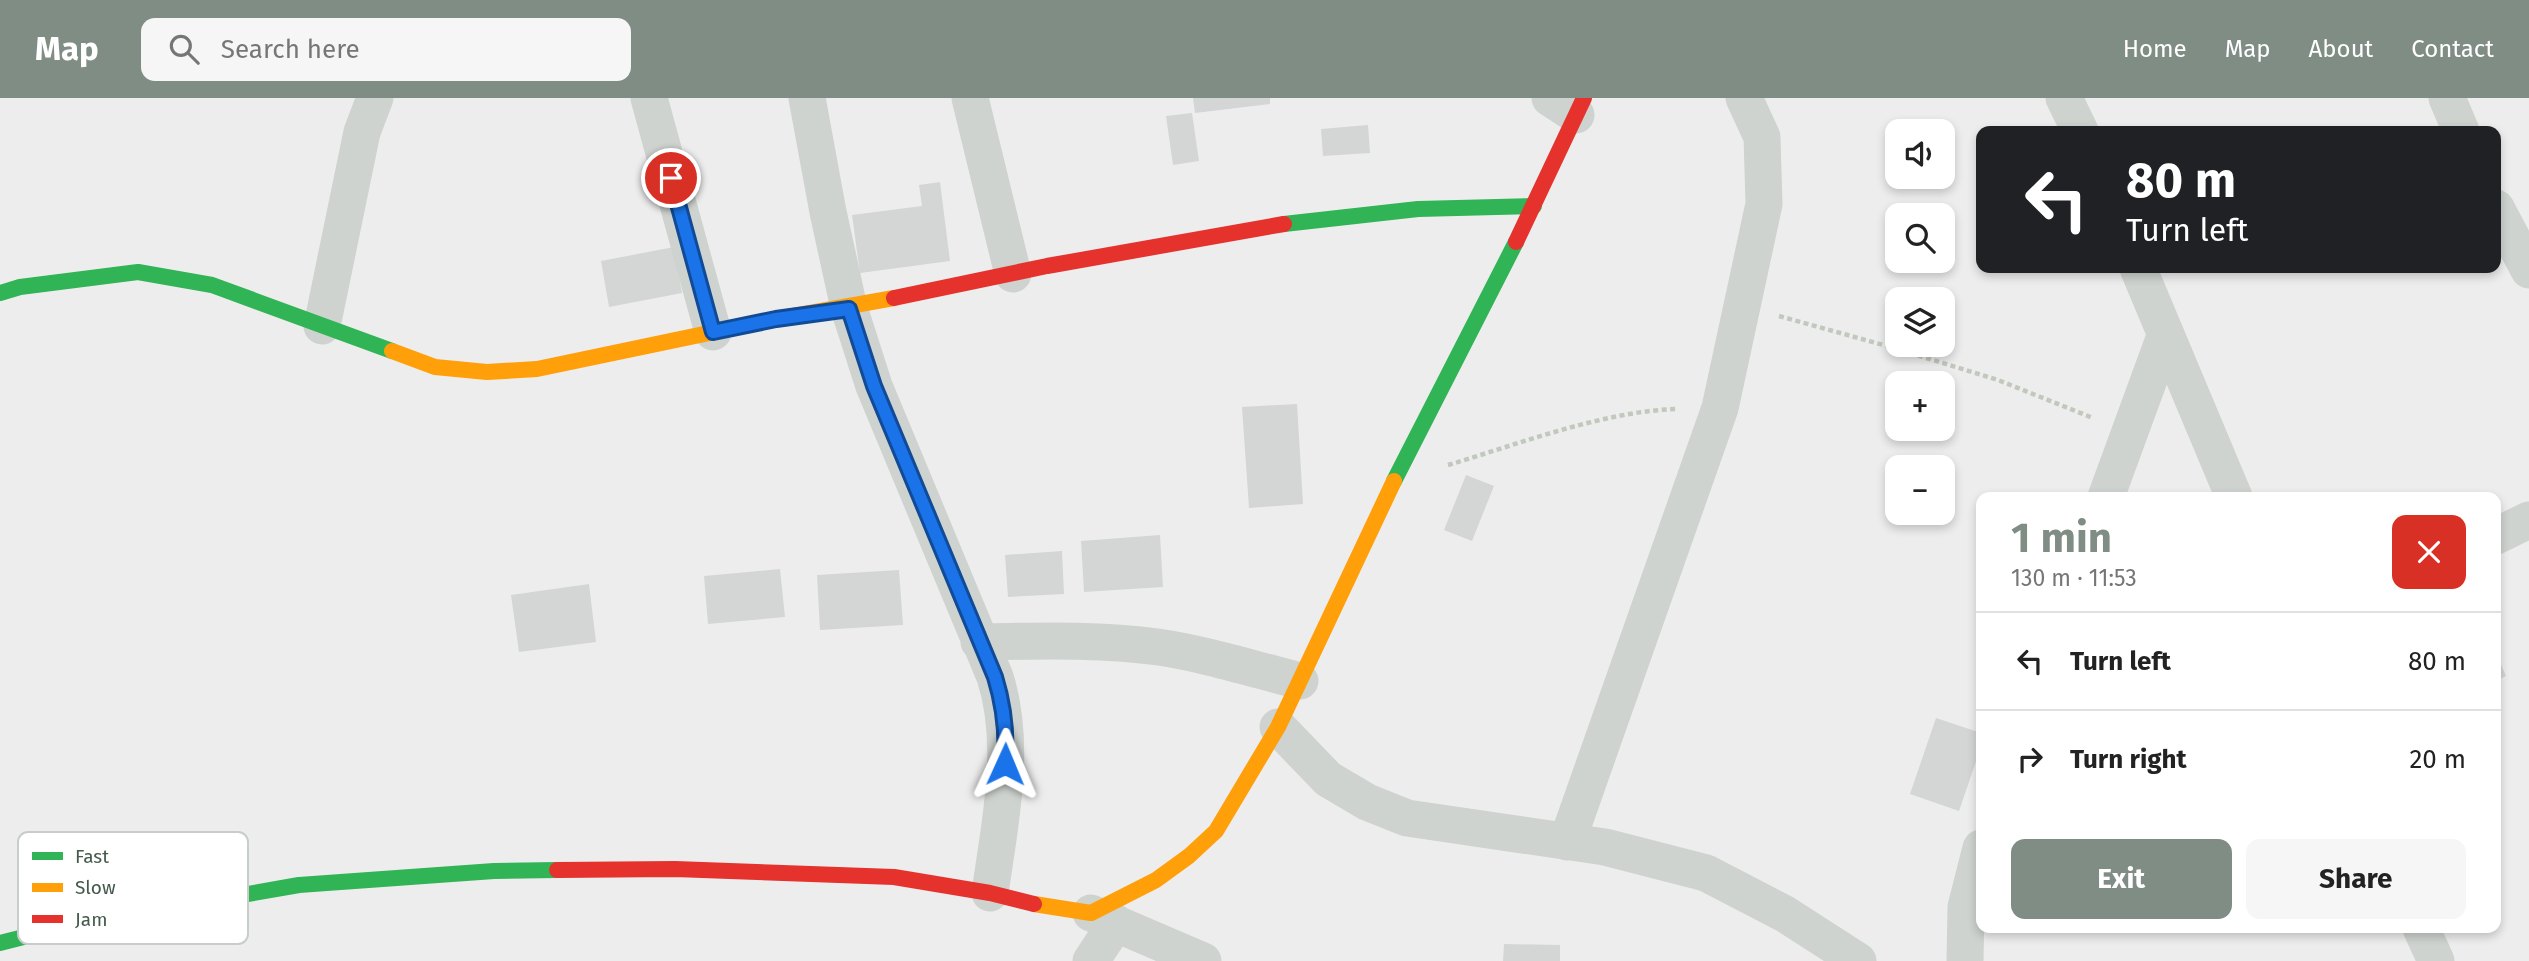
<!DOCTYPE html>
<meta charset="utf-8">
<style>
body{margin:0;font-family:"Fira Sans",sans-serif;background:#f6f6f6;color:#222;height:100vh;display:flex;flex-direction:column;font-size:26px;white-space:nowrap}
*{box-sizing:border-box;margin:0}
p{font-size:23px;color:#767676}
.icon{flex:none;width:38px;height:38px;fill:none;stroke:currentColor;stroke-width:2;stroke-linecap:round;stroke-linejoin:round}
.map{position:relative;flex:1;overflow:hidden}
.sheet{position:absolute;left:1976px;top:394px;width:525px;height:441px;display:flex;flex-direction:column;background:#fff;border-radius:14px;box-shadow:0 4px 10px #0003}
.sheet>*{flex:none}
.top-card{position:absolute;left:1976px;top:28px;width:525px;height:147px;border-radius:14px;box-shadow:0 4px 10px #0003;background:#202124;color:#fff;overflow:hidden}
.controls{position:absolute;left:1885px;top:21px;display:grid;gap:14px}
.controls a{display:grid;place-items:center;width:70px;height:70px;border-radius:14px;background:#fff;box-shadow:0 4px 10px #0003;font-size:35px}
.pin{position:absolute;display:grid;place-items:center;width:60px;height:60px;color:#fff;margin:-30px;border:4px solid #fff;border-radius:50%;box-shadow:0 2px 7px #0007}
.me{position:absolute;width:77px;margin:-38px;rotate:1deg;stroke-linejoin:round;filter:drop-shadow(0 0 5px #0008)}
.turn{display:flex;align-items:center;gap:24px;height:147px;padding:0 35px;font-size:32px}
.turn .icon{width:91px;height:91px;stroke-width:2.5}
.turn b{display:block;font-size:49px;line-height:60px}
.round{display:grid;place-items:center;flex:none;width:74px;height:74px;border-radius:14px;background:#f6f6f6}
.headline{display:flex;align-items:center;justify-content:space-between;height:119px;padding:0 35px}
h1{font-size:42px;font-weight:700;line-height:52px;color:#808d85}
.action{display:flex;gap:14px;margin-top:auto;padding:14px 35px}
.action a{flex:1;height:80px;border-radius:14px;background:#808d85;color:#fff;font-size:28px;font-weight:700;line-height:80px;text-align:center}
.action a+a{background:#f6f6f6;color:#222}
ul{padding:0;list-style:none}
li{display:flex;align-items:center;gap:21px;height:98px;padding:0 35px;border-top:2px solid #e0e0e0}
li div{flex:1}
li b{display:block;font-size:26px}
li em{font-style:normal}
header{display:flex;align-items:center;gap:42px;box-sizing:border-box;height:98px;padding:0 35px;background:#808d85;color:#fff}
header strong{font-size:33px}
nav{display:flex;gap:38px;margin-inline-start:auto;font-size:24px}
.search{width:490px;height:63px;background:#f6f6f6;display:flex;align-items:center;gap:18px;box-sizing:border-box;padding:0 24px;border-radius:14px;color:#767676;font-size:26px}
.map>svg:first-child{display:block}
.building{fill:#d3d6d5}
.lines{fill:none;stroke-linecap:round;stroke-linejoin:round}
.path{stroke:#c1c8bc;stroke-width:4.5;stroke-dasharray:5 3.5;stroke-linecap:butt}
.street{stroke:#ced3cf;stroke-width:37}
.fast{stroke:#30b455;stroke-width:16}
.slow{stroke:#ff9f0a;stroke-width:16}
.jam{stroke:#e5322d;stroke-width:16}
.route-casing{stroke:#114b97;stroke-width:18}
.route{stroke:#1a73e8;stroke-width:12}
.key{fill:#fff;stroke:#c7cec9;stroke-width:2}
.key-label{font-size:19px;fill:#445a4c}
</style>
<header>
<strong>Map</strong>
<div class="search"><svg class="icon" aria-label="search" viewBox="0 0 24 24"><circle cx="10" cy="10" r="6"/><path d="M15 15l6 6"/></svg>Search here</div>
<nav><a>Home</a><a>Map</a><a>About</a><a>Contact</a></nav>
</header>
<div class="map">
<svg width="2529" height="863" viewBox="0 0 2529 863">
<rect width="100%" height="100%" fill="#eeedee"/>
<path class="building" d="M1193,0H1270V6L1195,15Z
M1192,15L1199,63L1173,67L1166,18Z
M1368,27L1370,55L1323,58L1321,31Z
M940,84L950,163L860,175L852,117L922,108L919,87Z
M674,149L682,195L609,209L601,163Z
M1297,306L1303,406L1249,410L1242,309Z
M1466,377L1494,388L1472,443L1444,432Z
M1160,437L1163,489L1084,494L1081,443Z
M1062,453L1064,496L1008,499L1005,457Z
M780,471L785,519L708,526L704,478Z
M899,472L903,527L820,532L817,477Z
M589,486L596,544L519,554L511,497Z
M2496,555L2506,578L2496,583Z
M1936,620L1981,635V649L1959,713L1910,696Z
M1504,846L1560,847V863H1503Z"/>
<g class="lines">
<path class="path" d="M1779,218L1887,248L1998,282L2093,320
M1448,367C1519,346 1604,313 1677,311"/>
<path class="street" d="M649,0L713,234
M807,0L828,114L849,210L874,288L995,579C1017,648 1000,724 990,795
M970,0L1013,176
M1550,0L1576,17
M2064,0L2080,33
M2447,0L2461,33
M2496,110L2529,172
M2138,170L2234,399
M322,228L362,34L375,0
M2106,399L2165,238
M2496,438L2529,422
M979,544C1039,543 1099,541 1158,549C1206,556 1253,571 1300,583
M1278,629L1328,681L1367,704L1407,720L1605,749L1706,775L1785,816L1858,863
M1567,744L1720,310L1764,106L1762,39L1744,0
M1091,815L1203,863
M2421,830L2436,863
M1091,863L1116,825
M1965,863L1966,809L1981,750"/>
<path class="fast" d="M1284,126L1418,111L1534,108
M0,195L20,189L138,174L212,187L392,253
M1394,383L1516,144
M0,845L71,827L299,787L494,773L557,772"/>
<path class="slow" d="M392,253L435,269L487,274L537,271L776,221L894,200
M1034,806L1091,815L1156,782L1189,758L1216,733L1278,629L1394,383"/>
<path class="jam" d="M1516,144L1584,0
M894,200L1047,168L1284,126
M557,772L675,771L894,779L990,795L1034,806"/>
</g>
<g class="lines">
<g class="route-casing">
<path id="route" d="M671,80L713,234L776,221L849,211L874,288L995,579C1004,608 1007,636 1005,666"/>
</g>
<use href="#route" class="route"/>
</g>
<rect x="18" y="734" width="230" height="112" rx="10" class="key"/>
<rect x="32" y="754" width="31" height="8" fill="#30b455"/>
<rect x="32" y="785" width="31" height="9" fill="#ff9f0a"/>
<rect x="32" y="817" width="31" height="8" fill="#e5322d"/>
<g class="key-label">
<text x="75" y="765">Fast</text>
<text x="75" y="796">Slow</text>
<text x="75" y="828">Jam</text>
</g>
</svg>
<div class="controls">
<a><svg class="icon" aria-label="sound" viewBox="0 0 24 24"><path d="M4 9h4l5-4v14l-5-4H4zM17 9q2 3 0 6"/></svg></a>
<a><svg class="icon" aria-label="search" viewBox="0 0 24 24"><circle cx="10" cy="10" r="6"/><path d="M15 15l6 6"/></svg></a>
<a><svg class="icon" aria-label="layers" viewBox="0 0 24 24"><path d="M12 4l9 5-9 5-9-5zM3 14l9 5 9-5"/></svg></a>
<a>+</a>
<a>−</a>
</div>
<div class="pin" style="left:671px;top:80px;background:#d93025"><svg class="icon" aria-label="arrive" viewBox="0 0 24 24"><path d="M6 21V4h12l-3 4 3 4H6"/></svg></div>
<svg class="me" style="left:1005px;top:666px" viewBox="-20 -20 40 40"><path d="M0-17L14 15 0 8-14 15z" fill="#1a73e8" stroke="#fff" stroke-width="4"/></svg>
<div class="top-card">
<div class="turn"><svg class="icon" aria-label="left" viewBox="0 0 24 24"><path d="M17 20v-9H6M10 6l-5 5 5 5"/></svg><div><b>80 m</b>Turn left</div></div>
</div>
<section class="sheet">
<div class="headline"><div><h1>1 min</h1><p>130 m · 11:53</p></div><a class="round" style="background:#d93025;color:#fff"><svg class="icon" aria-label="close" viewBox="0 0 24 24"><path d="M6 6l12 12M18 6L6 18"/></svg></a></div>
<ul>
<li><svg class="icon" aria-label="left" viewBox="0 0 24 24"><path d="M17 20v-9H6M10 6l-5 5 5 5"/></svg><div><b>Turn left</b></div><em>80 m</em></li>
<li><svg class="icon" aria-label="right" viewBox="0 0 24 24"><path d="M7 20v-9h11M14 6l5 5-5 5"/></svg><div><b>Turn right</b></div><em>20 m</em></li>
</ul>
<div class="action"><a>Exit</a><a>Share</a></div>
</section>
</div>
